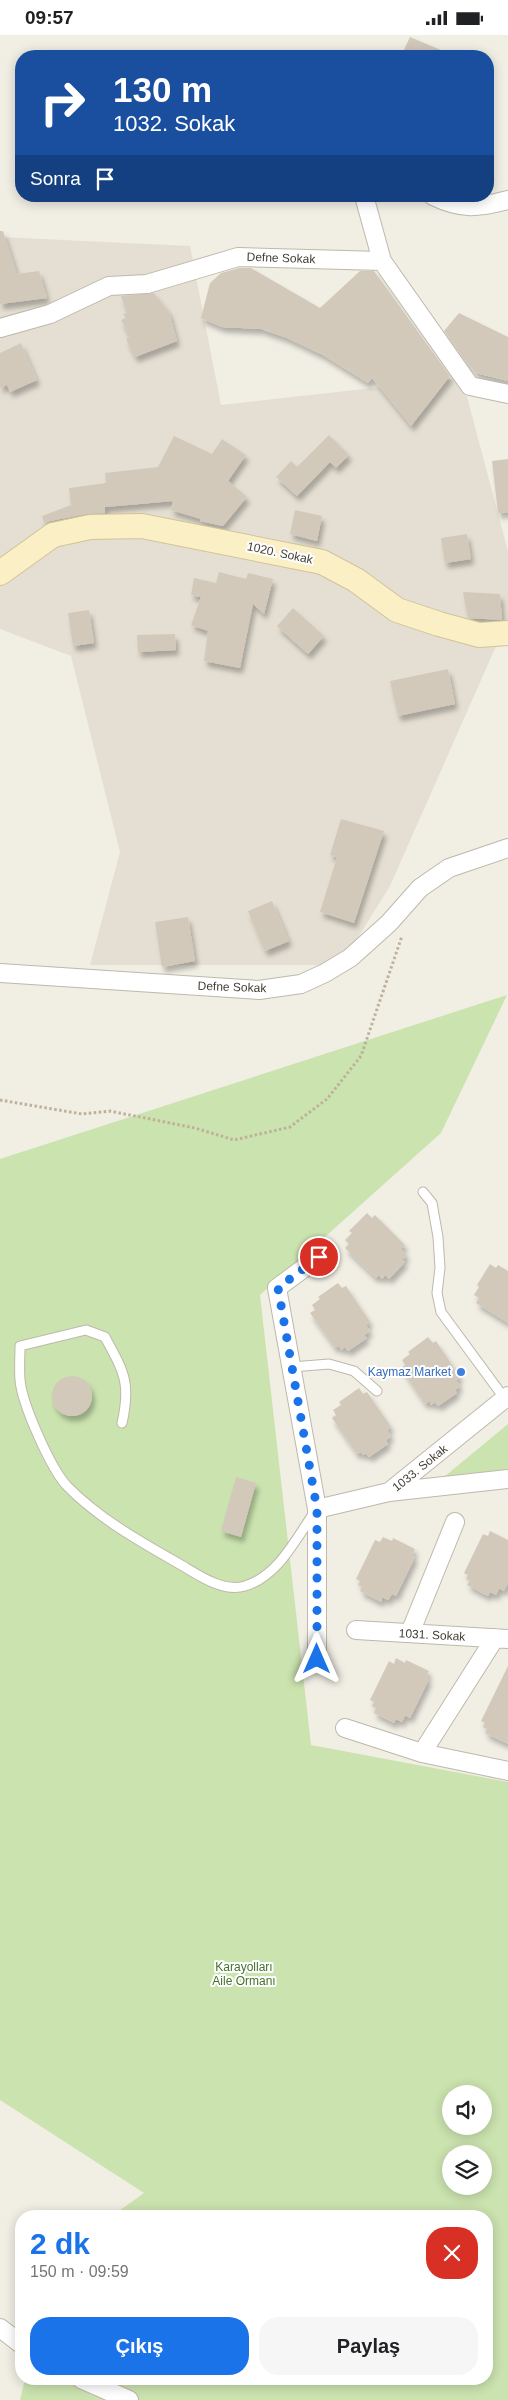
<!DOCTYPE html>
<html lang="tr">
<meta charset="utf-8">
<style>
body{margin:0;font-family:Helvetica,sans-serif;background:#f6f6f6;color:#202124;height:100vh;display:flex;flex-direction:column;font-size:19px;white-space:nowrap}
*{box-sizing:border-box;margin:0}
p{font-size:16px;color:#757577}
.icon{flex:none;width:28px;height:28px;fill:none;stroke:currentColor;stroke-width:2;stroke-linecap:round;stroke-linejoin:round}
.map{position:relative;flex:1;overflow:hidden}
.panel{position:absolute;left:15px;top:2175px;width:478px;height:175px;display:flex;flex-direction:column;background:#fff;border-radius:20px;box-shadow:0 2px 12px #0003}
.panel>*{flex:none}
.top-card{position:absolute;left:15px;top:15px;width:479px;height:152px;border-radius:20px;box-shadow:0 2px 12px #0003;background:#1a4fa0;color:#fff;overflow:hidden}
.tools{position:absolute;left:442px;top:2050px;display:grid;gap:10px}
.tools a{display:grid;place-items:center;width:50px;height:50px;border-radius:50%;background:#fff;box-shadow:0 2px 12px #0003;font-size:25px}
.pin{position:absolute;display:grid;place-items:center;width:42px;height:42px;color:#fff;margin:-21px;border:2px solid #fff;border-radius:50%;box-shadow:0 1px 5px #0007}
.me{position:absolute;width:55px;margin:-28px;rotate:0deg;stroke-linejoin:round;filter:drop-shadow(0 0 4px #0008)}
.turn{display:flex;align-items:center;gap:18px;height:105px;padding:0 15px;font-size:22px}
.turn .icon{width:65px;height:65px;stroke-width:2.5}
.turn b{display:block;font-size:35px;line-height:42px}
.then{display:flex;align-items:center;height:48px;padding:0 15px;background:#0003;gap:10px;font-size:19px}
.round{display:grid;place-items:center;flex:none;width:52px;height:52px;border-radius:20px;background:#f6f6f6}
.head{display:flex;align-items:center;justify-content:space-between;height:85px;padding:0 15px}
h1{font-size:30px;font-weight:600;line-height:38px;color:#1a73e8}
.action{display:flex;gap:10px;margin-top:auto;padding:10px 15px}
.action a{flex:1;height:58px;border-radius:20px;background:#1a73e8;color:#fff;font-size:20px;font-weight:600;line-height:58px;text-align:center}
.action a+a{background:#f6f6f6;color:#202124}
.status{display:flex;justify-content:space-between;align-items:center;height:35px;padding:0 25px;background:#fff;direction:ltr}
.status svg{height:14px;fill:currentColor}
.map>svg:first-child{display:block}
.residential{fill:#e5dfd3}
.green{fill:#cbe3af;fill-rule:evenodd}
.building{fill:#d2c9bb;filter:url(#shadow)}
.lines{fill:none;stroke-linecap:round;stroke-linejoin:round}
.lane-casing{stroke:#bfb8ab;stroke-width:11}
.street-casing{stroke:#bfb8ab;stroke-width:20}
.secondary-casing{stroke:#d2c399;stroke-width:26}
.path{stroke:#bdb19a;stroke-width:3;stroke-dasharray:2.5 2.5;stroke-linecap:butt}
.lane{stroke:#fff;stroke-width:9}
.street{stroke:#fff;stroke-width:18}
.secondary{stroke:#fbefc5;stroke-width:24}
.route{stroke:#1a73e8;stroke-width:9;stroke-dasharray:0 16.2}
.shop-dot{fill:#3f7fe0;stroke:#fff;stroke-width:2}
.labels{text-anchor:middle;stroke-width:4;stroke-linejoin:round;paint-order:stroke}
.street-label{font-size:12px;fill:#433e35;stroke:#fff}
.shop-label{font-size:12px;fill:#366cbe;stroke:#fff;text-anchor:end}
.park-label{font-size:12px;fill:#44712c;stroke:#fff}
</style>
<div class="status"><b>09:57</b><svg viewBox="0 0 49 12"><path d="M0 12V9h3v3zM5 12V6h3v6zM10 12V3h3v9zM15 12V0h3v12zM26 1h20v11H26zM47 4h2v5h-2z"/></svg></div>
<div class="map">
<svg width="508" height="2365" viewBox="0 0 508 2365">
<defs>
<filter id="shadow"><feDropShadow dx="3" dy="5.5" stdDeviation="2.5" flood-color="#0004"/></filter>
</defs>
<rect width="100%" height="100%" fill="#f1eee4"/>
<path class="residential" d="M0,202L190,211L221,370L462,343L508,516V584L390,851L352,912L323,930H90L120,817L71,621L0,594Z"/>
<path class="green" d="M507,960L441,1098L260,1260L311,1710L508,1747V2365H20L25,2344H486V2181H112L144,2158L0,2065V1124ZM451,2059H484V2091H451ZM451,2119H484V2151H451Z
M508,1389V1434L444,1442Z"/>
<path class="building" d="M410,2L455,21H401Z
M0,196H3L17,239L39,236L47,263L0,269Z
M239,233H251L320,273L360,236H374L450,341L411,391L372,343L368,348L323,320L287,303L261,294L222,292L201,283L210,248L221,238Z
M154,258L169,277L177,306L135,322L126,304L130,302L121,285L126,283L123,279L127,278L121,261Z
M459,278L508,302V346L476,338L464,324L444,296Z
M21,308L37,345L10,357L7,350L0,353V318Z
M329,400L349,420L336,433L330,427L297,461L276,442L291,426L297,432Z
M174,401L212,419L222,404L246,420L228,446L247,462L223,491L200,486L201,484L171,475L173,466L105,472V478L87,479L44,487L42,481L71,470L69,453L106,448L105,438L158,432Z
M508,424V477L498,478L492,426Z
M295,475L322,481L317,506L290,499Z
M467,499L471,524L445,528L441,503Z
M219,537L246,544L248,538L273,544L264,579L253,569L240,633L204,626L208,596L191,590L201,562L191,560L194,543L216,548Z
M463,557L500,559L502,585L468,583Z
M293,573L324,601L308,619L277,591Z
M89,575L94,608L73,611L68,578Z
M175,599L176,615L138,617L137,600Z
M448,634L455,669L398,681L390,646Z
M341,784L384,796L354,888L320,877L337,822L330,820Z
M272,866L289,906L265,916L248,876Z
M188,882L195,926L162,932L155,887Z
M367,1178L372,1183L375,1180L405,1210L401,1214L407,1220L402,1224L405,1227L389,1244L385,1240L382,1244L379,1240L376,1243L345,1213L349,1209L345,1205L352,1198L349,1196Z
M490,1229L496,1233L498,1230L508,1236V1288L476,1268L479,1263L474,1260L479,1252L477,1250Z
M338,1248L342,1253L346,1251L370,1287L366,1290L370,1296L364,1300L367,1303L348,1316L345,1312L341,1315L339,1311L335,1313L310,1278L315,1275L312,1270L320,1264L318,1262Z
M428,1302L433,1308L436,1306L460,1342L456,1345L460,1351L455,1355L457,1358L438,1371L435,1367L431,1370L429,1366L425,1369L401,1333L405,1330L402,1325L410,1319L408,1317Z
M52 1361a20 20 0 1 1 40 0a20 20 0 1 1-40 0Z
M359,1353L363,1359L367,1357L391,1392L387,1395L391,1401L386,1405L388,1409L369,1422L366,1418L363,1420L360,1417L357,1419L332,1383L336,1380L333,1375L341,1370L339,1367Z
M236,1442L256,1448L241,1502L221,1496Z
M490,1496L508,1505V1548L504,1556L499,1553L496,1560L490,1557L488,1561L467,1550L470,1546L466,1544L468,1540L464,1538L483,1499L488,1501Z
M383,1502L392,1506L393,1503L415,1514L412,1521L415,1522L396,1561L392,1559L388,1565L382,1562L381,1567L360,1556L362,1552L358,1550L360,1546L356,1544L375,1505L380,1507Z
M396,1623L405,1628L406,1625L429,1636L426,1642L429,1644L410,1683L405,1680L402,1687L396,1684L394,1688L374,1678L376,1673L372,1671L374,1667L370,1665L389,1626L394,1629Z
M508,1631V1709L485,1698L487,1694L483,1692L485,1688L481,1686Z"/>
<g class="lines">
<g class="lane-casing">
<path id="lane" d="M423,1157L432,1168L438,1202L440,1233L437,1258L441,1277L505,1364
M292,1332L329,1329L354,1336L377,1356
M122,1388C131,1348 124,1337 105,1302L86,1295L20,1311C20,1322 19,1334 20,1345C22,1369 51,1434 67,1451C97,1482 139,1506 176,1527C196,1538 221,1558 245,1551C278,1541 295,1505 314,1478"/>
</g>
<g class="street-casing">
<path id="street" d="M364,161L382,226
M433,161C462,175 478,173 508,165
M0,293L50,279L109,251L147,249L238,222L382,226L470,351L508,359
M0,938L259,955L301,949L325,938L350,923L389,888L420,853L449,833L508,813
M389,1457L508,1444
M317,1474L389,1457L508,1361
M356,1595L508,1604
M410,1598L455,1487
M317,1624V1474L277,1253L319,1222
M345,1693L422,1718L508,1736
M422,1718L495,1603
M0,2293L21,2309
M81,2344L129,2365"/>
</g>
<g class="secondary-casing">
<path id="secondary" d="M0,538L53,500L90,492L142,491L322,527L356,545L397,575L439,589L479,600L508,598"/>
</g>
<path class="path" d="M0,1065L82,1079L110,1076L195,1093L234,1105L290,1092L327,1064L361,1021L402,901"/>
<use href="#lane" class="lane"/>
<use href="#street" class="street"/>
<use href="#secondary" class="secondary"/>
</g>
<g class="lines">
<path class="route" d="M317,1624V1474L278,1253L319,1222"/>
</g>
<circle class="shop-dot" cx="461" cy="1337" r="5"/>
<g class="labels">
<g class="street-label">
<text transform="translate(281 223) rotate(2)" y="4">Defne Sokak</text>
<text transform="translate(280 518) rotate(12)" y="4">1020. Sokak</text>
<text transform="translate(232 952) rotate(2)" y="4">Defne Sokak</text>
<text transform="translate(420 1433) rotate(-39)" y="4">1033. Sokak</text>
<text transform="translate(432 1600) rotate(3)" y="4">1031. Sokak</text>
</g>
<g class="shop-label">
<text x="451" y="1341">Kaymaz Market</text>
</g>
<g class="park-label">
<text x="244" y="1936">Karayolları<tspan x="244" dy="14">Aile Ormanı</tspan></text>
</g>
</g>
</svg>
<div class="tools">
<a><svg class="icon" aria-label="sound" viewBox="0 0 24 24"><path d="M4 9h4l5-4v14l-5-4H4zM17 9q2 3 0 6"/></svg></a>
<a><svg class="icon" aria-label="layers" viewBox="0 0 24 24"><path d="M12 4l9 5-9 5-9-5zM3 14l9 5 9-5"/></svg></a>
</div>
<div class="pin" style="left:319px;top:1222px;background:#d93025"><svg class="icon" aria-label="arrive" viewBox="0 0 24 24"><path d="M6 21V4h12l-3 4 3 4H6"/></svg></div>
<svg class="me" style="left:317px;top:1624px" viewBox="-20 -20 40 40"><path d="M0-17L14 15 0 8-14 15z" fill="#1a73e8" stroke="#fff" stroke-width="4"/></svg>
<div class="top-card">
<div class="turn"><svg class="icon" aria-label="right" viewBox="0 0 24 24"><path d="M7 20v-9h11M14 6l5 5-5 5"/></svg><div><b>130 m</b>1032. Sokak</div></div>
<div class="then">Sonra<svg class="icon" aria-label="arrive" viewBox="0 0 24 24"><path d="M6 21V4h12l-3 4 3 4H6"/></svg></div>
</div>
<section class="panel">
<div class="head"><div><h1>2 dk</h1><p>150 m · 09:59</p></div><a class="round" style="background:#d93025;color:#fff"><svg class="icon" aria-label="close" viewBox="0 0 24 24"><path d="M6 6l12 12M18 6L6 18"/></svg></a></div>
<div class="action"><a>Çıkış</a><a>Paylaş</a></div>
</section>
</div>
